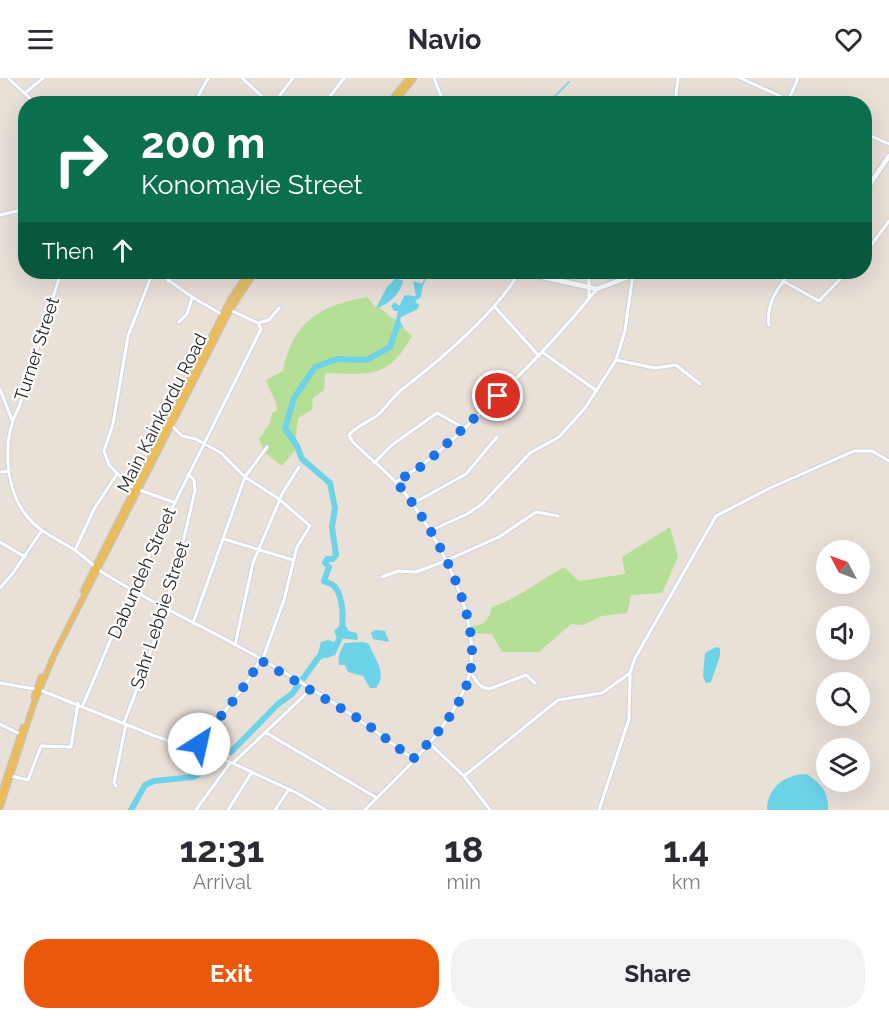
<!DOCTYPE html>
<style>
body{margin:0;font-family:Raleway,sans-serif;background:#f2f2f3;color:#2b2b33;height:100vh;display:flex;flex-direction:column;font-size:22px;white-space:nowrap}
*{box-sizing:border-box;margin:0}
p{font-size:20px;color:#7c7c81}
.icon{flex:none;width:33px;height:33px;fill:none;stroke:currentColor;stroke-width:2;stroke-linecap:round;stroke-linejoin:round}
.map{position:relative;height:732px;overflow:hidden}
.sheet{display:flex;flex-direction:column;background:#fff;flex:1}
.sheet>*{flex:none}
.top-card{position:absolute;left:18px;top:18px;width:854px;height:183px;border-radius:24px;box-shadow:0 6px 24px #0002;background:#0b6e4f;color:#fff;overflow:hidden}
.needle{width:39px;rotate:311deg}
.tools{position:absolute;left:816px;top:462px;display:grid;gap:12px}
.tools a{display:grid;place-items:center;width:54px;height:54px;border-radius:50%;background:#fff;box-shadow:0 6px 24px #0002;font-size:30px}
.pin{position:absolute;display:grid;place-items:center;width:51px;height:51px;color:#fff;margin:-26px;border:3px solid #fff;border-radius:50%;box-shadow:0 2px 6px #0007}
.me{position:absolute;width:66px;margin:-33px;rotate:35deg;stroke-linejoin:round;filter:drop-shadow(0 0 4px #0008)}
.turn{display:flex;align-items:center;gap:21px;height:126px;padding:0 24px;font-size:27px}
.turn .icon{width:78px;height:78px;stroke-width:2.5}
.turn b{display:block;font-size:42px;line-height:51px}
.then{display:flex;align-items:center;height:57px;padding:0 24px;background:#0003;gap:12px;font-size:22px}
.eta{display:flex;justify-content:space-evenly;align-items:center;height:102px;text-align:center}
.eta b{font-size:36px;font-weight:700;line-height:42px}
.cta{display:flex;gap:12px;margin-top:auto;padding:12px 24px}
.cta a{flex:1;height:69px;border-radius:24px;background:#ea580c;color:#fff;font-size:24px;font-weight:700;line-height:69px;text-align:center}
.cta a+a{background:#f2f2f3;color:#2b2b33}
header{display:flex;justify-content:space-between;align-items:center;height:78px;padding:0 24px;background:#fff;font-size:27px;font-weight:700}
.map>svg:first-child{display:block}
.green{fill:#b5df95}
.water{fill:#6dd3e9}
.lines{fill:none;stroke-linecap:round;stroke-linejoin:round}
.stream{stroke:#6dd3e9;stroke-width:1.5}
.river{stroke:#6dd3e9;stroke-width:6}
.street-casing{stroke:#ced3e0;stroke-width:5}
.secondary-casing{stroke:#ced3e0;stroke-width:7}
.primary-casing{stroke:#c3c3c3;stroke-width:7}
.street{stroke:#fff;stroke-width:3}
.secondary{stroke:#fff;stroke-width:4.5}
.primary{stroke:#ebbc5c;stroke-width:4.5}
.route{stroke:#1a73e8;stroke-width:10;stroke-dasharray:0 18}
.labels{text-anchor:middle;stroke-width:4.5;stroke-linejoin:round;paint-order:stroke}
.street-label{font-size:18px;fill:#272727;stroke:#fff}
</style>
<header><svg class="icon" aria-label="menu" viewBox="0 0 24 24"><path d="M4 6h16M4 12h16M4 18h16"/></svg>Navio<svg class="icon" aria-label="heart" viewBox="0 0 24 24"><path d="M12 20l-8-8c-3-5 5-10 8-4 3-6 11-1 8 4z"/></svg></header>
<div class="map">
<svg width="889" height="732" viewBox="0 0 889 732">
<rect width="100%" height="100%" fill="#e9e0d8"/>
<path class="green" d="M367,219L376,230L379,229L412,258C387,302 370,296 325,295L324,312L313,320L312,332L298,340L296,358L298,369L282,388L264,374L259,361L270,345L272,335L277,332C277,321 269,314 266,302L283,293C293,243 319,228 367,219Z
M670,449L678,479L662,515L631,517L627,535L602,538L583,547L571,546L539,574H502L492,556L471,555V548C485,548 489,541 492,529C519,520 539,503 564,489L579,503L625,496L622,479Z"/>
<path class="water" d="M396,200L403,203C400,216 389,227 376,230L387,209Z
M413,203L423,206L421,219L415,223L419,227L418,231L401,239L400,243L404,251L392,240L396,242L398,233H394L391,228L395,224L399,228L405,217L416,218Z
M343,544L349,553L357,555L358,562L337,560L334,553Z
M375,552L385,553L389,564L373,561L371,555Z
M328,562L340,566L335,577L327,580L317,579L321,564Z
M363,564L369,566C374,581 388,594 376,610H370L363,598L348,594L345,587H339C337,581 341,570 345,565Z
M716,569L720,570V578L711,604L706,605L703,598L705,575Z
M807,696C821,706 829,714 828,732H767C767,709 786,696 807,696Z"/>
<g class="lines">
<path class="stream" d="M547,26L569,4
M423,206L426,199L437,194"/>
<path class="river" d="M333,570C346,561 346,518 333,507C330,505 327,505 324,503L329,489L325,485L327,481H333L336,477L332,449L335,430L330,405L302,381L297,368L285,350L294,320L315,289L337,281L367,282L390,269L398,246
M231,674L278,626L292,616L318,580L324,576
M131,732L145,707L154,703L193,699L215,687"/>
<g class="street-casing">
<path id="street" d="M8,0L36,26
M242,0L270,26
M434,0L444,26
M740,0L798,26
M25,15L43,0
M194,26L208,0
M273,26L293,0
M324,26L344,0
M675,26L678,0
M787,26L798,0
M864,55L889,66
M0,137L26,131
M864,177L889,143
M61,194L19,329C2,359 4,409 26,437C38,453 57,461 73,471C84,478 92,487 102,494C144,521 190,542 234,566C296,599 357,638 413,681
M153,194L128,258L113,346L104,373L109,387L126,404L134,410L173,424
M157,194L192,219L223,237
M589,194V221
M168,203L175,194
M783,203L819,223L847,194
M494,228L539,278
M179,244L187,236L192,220
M258,245L269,242L279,230
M769,247C766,225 778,209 791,194
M542,274L597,313
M616,282L655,290L676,287L700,306
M0,311L12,342
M171,347L182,358L196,361L221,375L245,399L267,369
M374,385L392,367L437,335L466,351
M0,394L9,393
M396,404C435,381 465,350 497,319C533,285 566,249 597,211
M412,426L466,396L497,359
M430,453L467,436L482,426L530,375L559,359L585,330L616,282L625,253L633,196
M224,461L293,482
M0,464L25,479
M75,472L94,431L117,396
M382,499L398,493L416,494L445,483L499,459L536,434L558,438
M0,510L13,495L42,452
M193,545L245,399L279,421L310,448L297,469L284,522L262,583
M235,567L253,485L283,414L299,389
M470,594C477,601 476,609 489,611L526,597L535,605
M0,605L40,612L155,658L230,684L297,715L326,732
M83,627L132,511L261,251L258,245L230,232
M124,644C155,569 178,491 195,412L194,402L188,396
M0,646L20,656
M265,654L377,720
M429,665L464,698L490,732
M199,666C219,638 244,614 259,583
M233,685L310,612
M11,698L28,702L41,668L71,669L78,625
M464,698L558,622L602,615L630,595
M116,708L114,705L126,646
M196,732L230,685
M228,732L252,694
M275,732L289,711
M365,732C400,696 443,659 464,612C491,554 439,460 404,414C390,395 368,380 352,363L349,357C357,347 370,344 379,336C388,327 395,316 405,309C440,282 499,232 519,194
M599,732L629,641L630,595L635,580L716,438L770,410L854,373H872L889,383"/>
</g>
<g class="secondary-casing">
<path id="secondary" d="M864,115L889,78
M520,194L597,211L641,194"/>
</g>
<g class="primary-casing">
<path id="primary" d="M388,26L409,0
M393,26L414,0
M83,513L230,222L249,194
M34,619L41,599
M0,719L23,649
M0,730L34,625L55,575L230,232L255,194"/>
</g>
<use href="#street" class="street"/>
<use href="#secondary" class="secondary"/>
<use href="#primary" class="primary"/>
</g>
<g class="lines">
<path class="route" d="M199,666C220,638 244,613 260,582L364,644L413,681C434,660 459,632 468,603C487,543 434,448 396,404L425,386L498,318"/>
</g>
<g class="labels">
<g class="street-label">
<text transform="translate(37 271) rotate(-72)" y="6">Turner Street</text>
<text transform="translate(162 335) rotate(-63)" y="6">Main Kainkordu Road</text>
<text transform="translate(142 495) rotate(-66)" y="6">Dabundeh Street</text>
<text transform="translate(160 537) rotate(-72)" y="6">Sahr Lebbie Street</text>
</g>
</g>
</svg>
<div class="tools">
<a><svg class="needle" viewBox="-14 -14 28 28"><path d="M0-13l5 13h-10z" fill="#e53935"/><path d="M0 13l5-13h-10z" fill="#7c7c81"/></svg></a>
<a><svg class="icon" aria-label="sound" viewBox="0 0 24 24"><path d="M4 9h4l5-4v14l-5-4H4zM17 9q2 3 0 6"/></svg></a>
<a><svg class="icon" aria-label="search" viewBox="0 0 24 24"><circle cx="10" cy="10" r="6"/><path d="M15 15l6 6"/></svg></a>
<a><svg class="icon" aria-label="layers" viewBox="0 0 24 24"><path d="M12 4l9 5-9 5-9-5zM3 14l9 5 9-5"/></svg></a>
</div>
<div class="pin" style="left:498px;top:318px;background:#d93025"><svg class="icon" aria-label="arrive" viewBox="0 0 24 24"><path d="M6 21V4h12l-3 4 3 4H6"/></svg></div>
<svg class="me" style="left:199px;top:666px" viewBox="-20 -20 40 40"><circle r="19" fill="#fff"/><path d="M0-13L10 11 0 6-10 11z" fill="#1a73e8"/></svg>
<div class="top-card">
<div class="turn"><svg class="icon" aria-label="right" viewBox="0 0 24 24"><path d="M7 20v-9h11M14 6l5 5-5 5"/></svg><div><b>200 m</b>Konomayie Street</div></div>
<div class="then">Then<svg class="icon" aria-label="ahead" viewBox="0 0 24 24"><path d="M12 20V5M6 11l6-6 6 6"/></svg></div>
</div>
</div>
<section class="sheet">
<div class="eta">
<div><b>12:31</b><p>Arrival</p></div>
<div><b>18</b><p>min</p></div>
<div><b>1.4</b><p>km</p></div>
</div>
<div class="cta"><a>Exit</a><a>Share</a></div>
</section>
